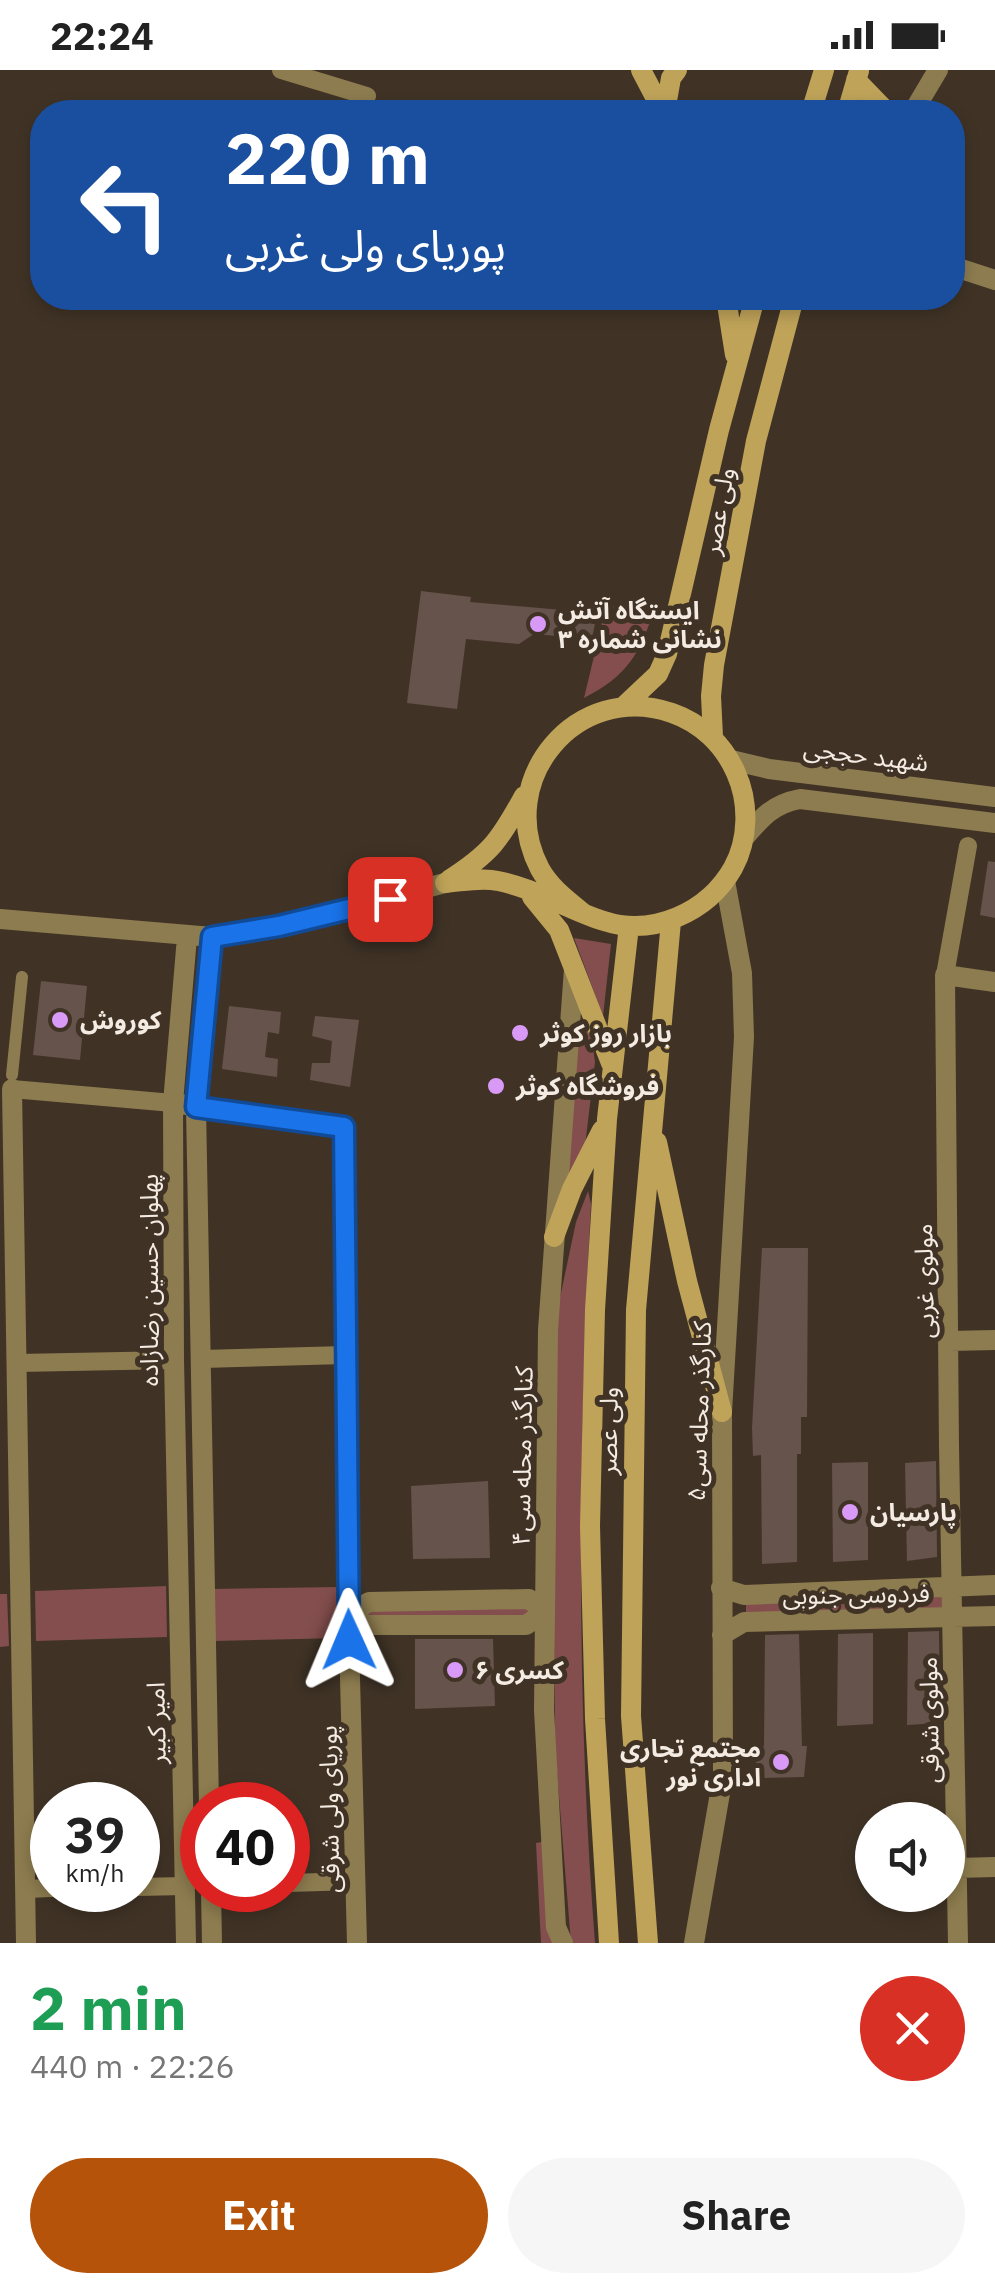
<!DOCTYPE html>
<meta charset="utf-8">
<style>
body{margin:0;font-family:"IBM Plex Sans","Noto Sans Arabic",sans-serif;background:#f6f6f6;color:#222;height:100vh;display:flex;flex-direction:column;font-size:38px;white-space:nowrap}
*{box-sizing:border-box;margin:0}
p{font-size:32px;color:#767676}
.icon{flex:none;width:55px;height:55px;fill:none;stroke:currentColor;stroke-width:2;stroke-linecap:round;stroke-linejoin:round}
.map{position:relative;height:1873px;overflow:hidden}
.panel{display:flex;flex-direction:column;background:#fff;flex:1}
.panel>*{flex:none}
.top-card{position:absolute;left:30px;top:30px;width:935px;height:210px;border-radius:40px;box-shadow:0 5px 15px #0003;background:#1a4fa0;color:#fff;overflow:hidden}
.fabs{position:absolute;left:855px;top:1732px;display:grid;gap:20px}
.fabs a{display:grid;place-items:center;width:110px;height:110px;border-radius:50%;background:#fff;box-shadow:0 5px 15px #0003;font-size:50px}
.speed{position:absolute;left:30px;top:1712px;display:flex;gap:20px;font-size:50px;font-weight:700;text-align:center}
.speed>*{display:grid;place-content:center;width:130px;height:130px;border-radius:50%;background:#fff;box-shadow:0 5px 15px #0003;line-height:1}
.speed small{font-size:25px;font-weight:400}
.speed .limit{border:15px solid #d22;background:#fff;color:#111}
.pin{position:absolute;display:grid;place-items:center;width:85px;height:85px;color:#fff;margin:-42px;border-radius:20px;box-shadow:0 5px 15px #0006}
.me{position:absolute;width:110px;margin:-55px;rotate:359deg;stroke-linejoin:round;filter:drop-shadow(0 0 8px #0008)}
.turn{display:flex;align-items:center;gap:35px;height:210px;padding:0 30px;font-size:45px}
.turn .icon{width:130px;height:130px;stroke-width:2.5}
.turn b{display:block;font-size:70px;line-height:85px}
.round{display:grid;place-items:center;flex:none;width:105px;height:105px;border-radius:52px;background:#f6f6f6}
.headline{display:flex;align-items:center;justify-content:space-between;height:170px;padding:0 30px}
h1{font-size:60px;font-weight:700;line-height:75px;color:#1e9e55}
.cta{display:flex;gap:20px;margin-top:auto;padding:20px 30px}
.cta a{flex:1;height:115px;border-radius:60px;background:#b45309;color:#fff;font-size:40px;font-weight:700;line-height:115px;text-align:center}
.cta a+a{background:#f6f6f6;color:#222}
.status{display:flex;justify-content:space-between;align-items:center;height:70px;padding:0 50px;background:#fff;direction:ltr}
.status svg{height:28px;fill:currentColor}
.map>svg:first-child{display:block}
.green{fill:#834e4d}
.building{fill:#66534b}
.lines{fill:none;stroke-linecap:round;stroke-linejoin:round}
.pedestrian{stroke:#8d7c4f;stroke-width:12}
.minor{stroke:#8d7c4f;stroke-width:18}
.tertiary{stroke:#8d7c4f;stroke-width:20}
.secondary{stroke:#bfa359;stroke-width:20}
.route-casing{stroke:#114b97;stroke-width:25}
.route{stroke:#1a73e8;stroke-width:18}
.poi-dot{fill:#d99af7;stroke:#403326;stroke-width:4}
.labels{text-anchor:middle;stroke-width:10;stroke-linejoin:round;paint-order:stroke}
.street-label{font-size:25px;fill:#f4ebe3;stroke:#403326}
.poi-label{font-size:25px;font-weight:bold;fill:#f4ebe3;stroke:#403326;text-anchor:start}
</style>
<div class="status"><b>22:24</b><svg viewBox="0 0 49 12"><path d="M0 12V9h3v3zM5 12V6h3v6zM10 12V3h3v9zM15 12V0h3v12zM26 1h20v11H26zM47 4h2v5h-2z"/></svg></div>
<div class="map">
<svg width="995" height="1873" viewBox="0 0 995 1873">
<rect width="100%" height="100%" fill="#403326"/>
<path class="green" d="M606,536L654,540C640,584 627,606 584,628Z
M574,868L611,874L603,946Z
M579,950L591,963L595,992L585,1076L560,1140Z
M588,1121L591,1134C578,1381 576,1627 595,1873H571L555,1677L553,1373L557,1242L576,1152Z
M166,1516L167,1567L36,1571L35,1521Z
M340,1517L342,1568L214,1571L213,1519Z
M0,1524H7L9,1576L0,1577Z
M944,1527V1541L746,1548V1530Z
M526,1533L537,1544L525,1551H367L368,1538Z
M542,1772L553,1873H541L536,1773Z"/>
<path class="building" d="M421,521L471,527L470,532L597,543L592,569L534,564L519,574L466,569L457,639L407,633Z
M988,791L995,792V848L980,845Z
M41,911L87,916L80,990L33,985Z
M229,936L281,942L279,964L268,962L265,987L278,989L277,1007L222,999Z
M315,946L359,950L350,1017L310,1010L312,993H330L332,971L312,966Z
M762,1178H808L807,1347H801V1384H797V1492L762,1494L761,1385L753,1386L752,1358Z
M936,1391L937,1487L907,1491L905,1393Z
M868,1392V1490L833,1492L832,1393Z
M488,1411L490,1488L413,1489L411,1416Z
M939,1561L940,1653L907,1655L908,1562Z
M873,1563V1654L837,1656L838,1564Z
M799,1564L802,1676H807L804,1707L756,1708V1676H764L765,1565Z
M415,1569H493L495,1636L415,1639Z"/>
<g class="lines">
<path class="pedestrian" d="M12,1005L22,907"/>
<path class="minor" d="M281,0L367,26
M945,905L968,776
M12,1019L173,1033
M202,1289L345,1285
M18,1293L174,1290
M288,1813L355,1811
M138,1817L184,1816
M25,1819L52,1818"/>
<path class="tertiary" d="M913,42L938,0
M952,196L995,210
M731,690L769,699L995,727
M744,768C762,747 773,734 800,729L995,753
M0,849L212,867L279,856L445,813
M12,1019L26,1873
M173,1033L344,1057L349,1570L357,1873
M949,1271L995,1270
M721,1518L744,1525L995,1515
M529,1529L545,1542L526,1555H366L349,1544L369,1532Z
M722,1565L744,1552L995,1546
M209,1735L196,1037L212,867
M957,1798L995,1797
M211,1820L212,1873
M186,1873L174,1290L173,1033L187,867
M563,1873L556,1857L544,1640L548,1260L574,899
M694,1873L723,1706L722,1342L744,967L742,903L725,811
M958,1873L949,1376L945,905L995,912"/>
<path class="secondary" d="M641,0L663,42
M856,10L887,42
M665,42L671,8L677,0
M811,42L824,0
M847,42L859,1
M726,228L735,285
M624,636L658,604L667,584L719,360L755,228
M713,667L711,626L714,595L756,371L794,228
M449,810C491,783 500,770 524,726
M445,813C461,812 481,807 498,811C535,818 568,840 604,851C653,867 708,842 733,798C749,769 749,732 736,703C724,675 701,653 672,643C577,610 493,710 540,799C550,817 566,829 582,842
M532,827L559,860L611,993
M657,1072L687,1211L722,1342
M554,1167L572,1119L602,1060
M609,1873L595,1649L590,1456L595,1240L607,1049L629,856
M648,1873L631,1646L636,1240L671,851"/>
</g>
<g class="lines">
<g class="route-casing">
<path id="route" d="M349,1570L344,1057L196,1037L212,867L279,856L390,829"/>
</g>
<use href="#route" class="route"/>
</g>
<g class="poi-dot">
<circle cx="538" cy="554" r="10"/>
<circle cx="60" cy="950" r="10"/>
<circle cx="520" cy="963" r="10"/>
<circle cx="496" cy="1016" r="10"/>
<circle cx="850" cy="1442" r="10"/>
<circle cx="455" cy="1600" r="10"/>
<circle cx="781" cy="1692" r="10"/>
</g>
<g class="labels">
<g class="street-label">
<text transform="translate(718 441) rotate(-80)" y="9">ولی عصر</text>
<text transform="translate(866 685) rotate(7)" y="9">شهید حججی</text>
<text transform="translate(149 1210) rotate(-90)" y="9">پهلوان حسین رضازاده</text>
<text transform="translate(924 1211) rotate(-91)" y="9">مولوی غربی</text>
<text transform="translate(699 1341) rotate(-88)" y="9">کنارگذر محله سی۵</text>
<text transform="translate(608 1361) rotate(-89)" y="9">ولی عصر</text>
<text transform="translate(522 1386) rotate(-89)" y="9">کنارگذر محله سی۴</text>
<text transform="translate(856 1524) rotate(-1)" y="9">فردوسی جنوبی</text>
<text transform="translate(929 1650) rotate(-91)" y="9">مولوی شرقی</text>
<text transform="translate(156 1653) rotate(-91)" y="9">امیر کبیر</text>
<text transform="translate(329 1739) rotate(-91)" y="9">پوریای ولی شرقی</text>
</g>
<g class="poi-label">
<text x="558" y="549">ایستگاه آتش<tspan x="558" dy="29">نشانی شماره ۳</tspan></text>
<text x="80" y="959">کوروش</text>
<text x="540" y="972">بازار روز کوثر</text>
<text x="516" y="1025">فروشگاه کوثر</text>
<text x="870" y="1451">پارسیان</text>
<text x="475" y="1609">کسری ۶</text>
<text x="761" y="1687" text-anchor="end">مجتمع تجاری<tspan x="761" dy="29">اداری نور</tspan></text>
</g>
</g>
</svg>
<div class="fabs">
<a><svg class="icon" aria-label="sound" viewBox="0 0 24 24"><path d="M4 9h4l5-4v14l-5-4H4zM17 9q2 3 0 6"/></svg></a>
</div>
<div class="speed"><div>39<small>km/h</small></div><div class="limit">40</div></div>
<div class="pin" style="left:390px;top:829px;background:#d93025"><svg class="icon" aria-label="arrive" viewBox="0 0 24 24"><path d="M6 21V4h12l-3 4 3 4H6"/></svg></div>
<svg class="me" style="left:349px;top:1570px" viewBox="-20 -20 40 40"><path d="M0-17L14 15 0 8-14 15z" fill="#1a73e8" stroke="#fff" stroke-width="4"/></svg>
<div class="top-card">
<div class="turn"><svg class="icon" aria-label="left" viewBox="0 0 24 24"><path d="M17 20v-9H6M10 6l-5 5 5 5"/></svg><div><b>220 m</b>پوریای ولی غربی</div></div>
</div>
</div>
<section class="panel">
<div class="headline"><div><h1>2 min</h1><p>440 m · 22:26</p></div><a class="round" style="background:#d93025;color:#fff"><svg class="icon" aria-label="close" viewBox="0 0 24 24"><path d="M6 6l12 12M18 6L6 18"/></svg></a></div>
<div class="cta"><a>Exit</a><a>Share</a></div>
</section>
